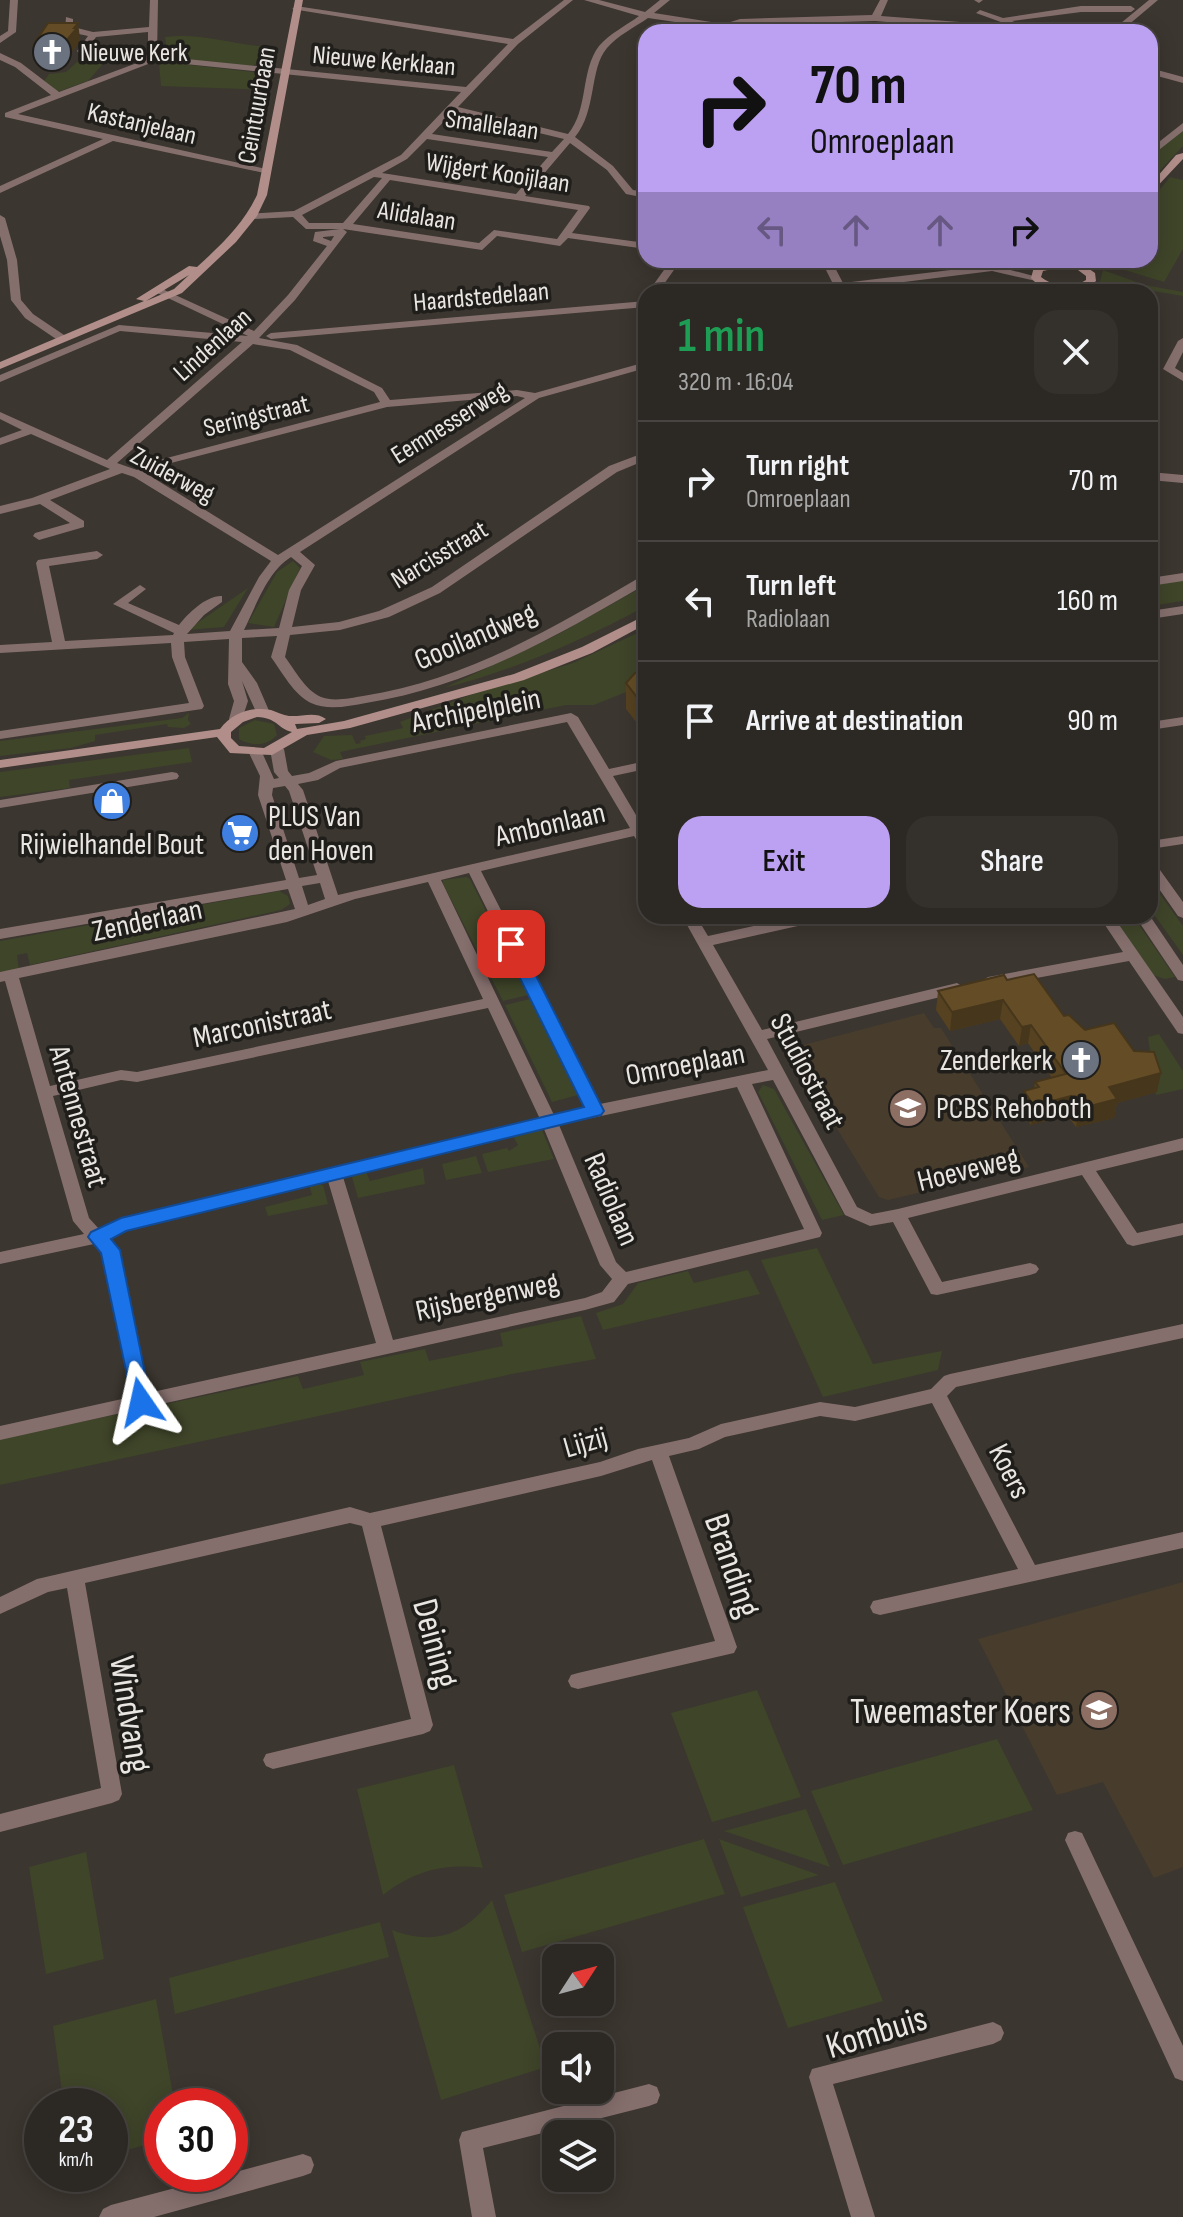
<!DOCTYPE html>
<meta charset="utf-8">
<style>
body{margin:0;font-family:"Sofia Sans Condensed",sans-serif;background:#34302b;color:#f1f3f6;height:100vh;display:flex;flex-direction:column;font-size:30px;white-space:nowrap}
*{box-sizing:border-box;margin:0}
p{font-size:26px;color:#a6a6a6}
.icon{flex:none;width:44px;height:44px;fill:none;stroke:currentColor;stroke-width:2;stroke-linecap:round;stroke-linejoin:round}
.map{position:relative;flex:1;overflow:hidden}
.side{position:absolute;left:638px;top:284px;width:520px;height:640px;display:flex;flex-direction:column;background:#2c2823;border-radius:24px;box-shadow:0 4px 20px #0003,0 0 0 2px #484441}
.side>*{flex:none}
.hud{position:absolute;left:638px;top:24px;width:520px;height:244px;border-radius:24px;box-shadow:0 4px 20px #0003,0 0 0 2px #484441;background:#bca0f2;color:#111;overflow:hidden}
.needle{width:52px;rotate:54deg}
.fabs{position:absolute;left:542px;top:1944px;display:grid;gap:16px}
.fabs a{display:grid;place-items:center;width:72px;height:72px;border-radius:16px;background:#2c2823;box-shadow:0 4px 20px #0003,0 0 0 2px #484441;font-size:40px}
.speed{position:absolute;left:24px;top:2088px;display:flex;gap:16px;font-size:40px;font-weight:700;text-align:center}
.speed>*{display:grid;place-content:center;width:104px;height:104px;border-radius:50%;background:#2c2823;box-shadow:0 4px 20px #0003,0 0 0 2px #484441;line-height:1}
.speed small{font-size:20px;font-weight:400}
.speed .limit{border:12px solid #d22;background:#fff;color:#111}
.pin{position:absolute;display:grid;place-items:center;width:68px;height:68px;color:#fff;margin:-34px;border-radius:16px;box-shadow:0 4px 12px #0006}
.me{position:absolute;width:88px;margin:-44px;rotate:349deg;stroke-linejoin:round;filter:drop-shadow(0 0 6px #0008)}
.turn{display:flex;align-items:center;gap:28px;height:168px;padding:0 40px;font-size:36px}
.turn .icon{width:104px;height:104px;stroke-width:2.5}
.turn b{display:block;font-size:56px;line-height:68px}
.lanes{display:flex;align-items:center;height:76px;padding:0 40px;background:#0003;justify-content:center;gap:40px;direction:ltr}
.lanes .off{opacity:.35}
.round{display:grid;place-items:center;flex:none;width:84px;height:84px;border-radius:24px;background:#34302b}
.head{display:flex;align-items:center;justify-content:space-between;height:136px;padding:0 40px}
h1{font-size:48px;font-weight:600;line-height:60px;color:#1e9e55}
.button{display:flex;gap:16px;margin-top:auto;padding:16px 40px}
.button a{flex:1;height:92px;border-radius:24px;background:#bca0f2;color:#111;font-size:32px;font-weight:600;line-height:92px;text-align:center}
.button a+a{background:#34302b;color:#f1f3f6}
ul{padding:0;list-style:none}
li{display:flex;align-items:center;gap:24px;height:120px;padding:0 40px;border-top:2px solid #484441}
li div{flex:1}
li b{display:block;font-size:30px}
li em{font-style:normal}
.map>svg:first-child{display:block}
.education{fill:#483d2d}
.green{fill:#3f4529}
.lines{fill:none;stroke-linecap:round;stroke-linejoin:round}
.minor{fill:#856f6d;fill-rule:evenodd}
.tertiary{fill:#856f6d;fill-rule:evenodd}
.secondary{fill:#b18e8a;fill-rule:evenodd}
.wall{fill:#564221}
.shaded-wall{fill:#46361b}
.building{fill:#644d26;stroke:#46361b;stroke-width:2}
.route{fill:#1a73e8;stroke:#114b97;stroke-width:2}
.labels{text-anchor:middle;stroke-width:7;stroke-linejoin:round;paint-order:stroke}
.far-poi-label{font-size:26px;fill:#e9e6e2;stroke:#201e1b;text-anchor:start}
.far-street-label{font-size:26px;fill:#e9e6e2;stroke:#201e1b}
.street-label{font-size:30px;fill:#e9e6e2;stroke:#201e1b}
.poi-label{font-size:30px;fill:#e9e6e2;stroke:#201e1b;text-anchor:start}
.near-street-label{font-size:36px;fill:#e9e6e2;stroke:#201e1b}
.near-poi-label{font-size:36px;fill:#e9e6e2;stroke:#201e1b;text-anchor:end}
</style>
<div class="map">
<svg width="1183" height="2217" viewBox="0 0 1183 2217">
<rect width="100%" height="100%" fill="#3b362f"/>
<path class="education" d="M924,1013L934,1028H941L1029,1167L888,1200L879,1197L788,1049Z
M1183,1582V1867L1154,1878L1103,1782L1057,1795L978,1639Z"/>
<path class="green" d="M165,37C201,32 237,46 273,47L253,66L168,58Z
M91,55L109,57L88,81L57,92L44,81L49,74L66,72L84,56Z
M163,62L253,72L264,80L269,90L161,86L159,63Z
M1183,130V146L1150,181V156Z
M1170,177L1183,180V249L1164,282L1108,265L1106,260H1150V202Z
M1103,270L1145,285L1183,292V296L1135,288L1133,292H1086L1100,281Z
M293,561L300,568L274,627L248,623L277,572Z
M1183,580V601L1150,606V585Z
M646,585V606C581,641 515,670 444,688L555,636Z
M248,588L224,627L187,630Z
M646,629V684L594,705H566L340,752L343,759L331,760L313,752L324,736L352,735L356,744L361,743L360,741L366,739L365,736L403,728L400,722L473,694L573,663Z
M189,713L188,720L191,724L184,728L168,727L167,724L95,735V741L71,748L0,756V741L182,718Z
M255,720L274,724L277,735C267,746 252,747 239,739V728Z
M189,748L192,762L69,780L70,788L0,797V772Z
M467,877L470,879L528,995L503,1001L443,884V880Z
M1150,880L1183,926V955L1150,909Z
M279,891L288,896L290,904L281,910L30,965L27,953L17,955L19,969L0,972V941Z
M1113,916H1133L1175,977L1165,979L1153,975Z
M530,999H531L578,1095L552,1102L505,1005Z
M1159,1034L1183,1071V1089L1156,1095L1148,1037Z
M763,1085L774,1089L844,1215L822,1220L758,1092Z
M542,1130L554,1159L488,1172L482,1154L507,1148L509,1151L518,1145L513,1136Z
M476,1156L482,1173L446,1180L442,1164Z
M423,1168L425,1184L358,1198L352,1177L366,1171L370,1181Z
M316,1184L323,1185L328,1204L268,1216L265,1207L312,1195L309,1185Z
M817,1248L873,1364L942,1351L938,1370L823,1397L761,1260Z
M748,1270L760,1294L603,1330L596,1313L623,1304L638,1283L688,1271L694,1283Z
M581,1316L596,1359L512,1374L0,1485V1439L298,1376L303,1389L364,1375L360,1362L425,1349L429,1361L503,1346L500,1333Z
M757,1690L801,1797L712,1822L671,1713Z
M997,1739L1033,1810L843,1865L811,1791Z
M454,1765L483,1868C443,1863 415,1871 383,1895L357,1789Z
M806,1809L830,1867L724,1831Z
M704,1839L725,1894L522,1952L504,1895Z
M719,1839L819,1875L741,1897Z
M86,1852L104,1959L46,1974L29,1867Z
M835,1882L883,2001L788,2028L743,1907Z
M492,1900L546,2067L441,2100L392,1930C436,1946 463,1935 492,1900Z
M380,1922L389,1957L175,2014L169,1978Z
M156,1999L175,2106H162V2140L110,2155V2106H64L53,2026Z"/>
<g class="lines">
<path class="minor" d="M10,0H18L16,32L0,43V36L8,31Z
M150,0H158L157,56L466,87L508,44L292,9L296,6L513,39L564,0H573L518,44L458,107L568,134C589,109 580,71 599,46C609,34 627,25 639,16L584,0H599L645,12L660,0H670L654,13L724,24L740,19L872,15L880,0H888L881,16L973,23L977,26L973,29L875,21L740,25L737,26L740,28L736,31L648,18C635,27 617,36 607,48C589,69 597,111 575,137L613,166L633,190L646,192V198L626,194L607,170L570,143L525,196L589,206L590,208L572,233L646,243V249L568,238L560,246L497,236L482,250L343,229L347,232L295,300L259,338L297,345L382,388L390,400L517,390L535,393L646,362V368L539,398L300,552L315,565L301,590L292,627L339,622L379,611L432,587L609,466L646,452V460L617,472L440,593L389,617L340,630L290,635L285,657C295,670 305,690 321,697C333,702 351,698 363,696C466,680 553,628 642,576L646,575V584C557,636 469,687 366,703C349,706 328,711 311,703C294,695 282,672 271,657L277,636L242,638V662L257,683L270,713L268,716H258L242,681L248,701L241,722H231L229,719L234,701L228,684L229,639L184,642L185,657L204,706L202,709L0,739V731L189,703L172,657L171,643L0,653V645L52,642L36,563L38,560L97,551L103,555L97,559L49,566L65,641L173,635L174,633L113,604L140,585L146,589L128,603L179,625C188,613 207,595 222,596V602L204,615L187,634L230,631L259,577L271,561L134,477L122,473L50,500L84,521V527L39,540L33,536L35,533L70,523L40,504L0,514V506L32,498L110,469L31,434L0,445V438L22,430L0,419V412L107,460L242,342L120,331L0,382V375L119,325L248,336L151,290L160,288L254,331L288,295L327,246L313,241L315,232L340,229H306L293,217L252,219L248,218V214L294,211L401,155L461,92L156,61L18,114L266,169L269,170V174L113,141L0,193V186L103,139L5,117V113L51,95L15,67L0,60V53L21,63L59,92L145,60L79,53L77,51L88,36L65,31L66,17L73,19V27L93,32L149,27ZM148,32V55L88,49L96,37ZM453,112L564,139L552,152L432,134ZM427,139L548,157L516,194L382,173L407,159ZM374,177L382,178L343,223H309L302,215ZM390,180L578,210L557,239L494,230L479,243L353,224ZM334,236L331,241L323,238V237ZM253,344L290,350L374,392L380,402L163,459L137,470L117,463ZM517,396L525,398L278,555L147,474L171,463L387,407ZM291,557L302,566L289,590L279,628L244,630C256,606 267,572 291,557Z
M974,0H983L979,3Z
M1149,0H1158L1120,32H1110Z
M1081,6H1131L1135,9L1131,12H1081L1012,21L1041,32H1028L976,13L980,10L1003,18Z
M1150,68L1183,77V83L1150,74Z
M1183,123V131L1150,157V149Z
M0,215L5,218L17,260L21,300L33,314L67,337V341H59L25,318L11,300L7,260L0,236Z
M671,260H681L664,284L667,292H657L654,284Z
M821,260H831L843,283L992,265L1041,278L1036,281L992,271L840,290L774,292L779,289L833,284Z
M646,301V307L271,339L266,336L271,333Z
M1183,338V352L1175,368L1183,373V381L1163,369L1178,341Z
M1150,472L1183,475V483L1150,480Z
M1183,573V581L1150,586V578Z
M1183,606V614L1150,619V611Z
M571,713L578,717L609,769L646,761V769L613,776L646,832V848L641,847L634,836L481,871L600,1104L768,1070L682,916H696L708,936L799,916H827L820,921L713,945L762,1030L957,983L965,988L957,993L767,1039L857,1207L872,1214L898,1209L1183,1138V1150L1096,1171L1137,1233L1183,1223V1235L1133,1246L1127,1244L1082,1175L908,1218L942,1282L1030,1263L1036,1265L1039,1269L1036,1273L1030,1275L937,1295L931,1294L893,1222L870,1226L845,1215L773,1080L752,1084L822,1233L820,1237L628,1284L614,1302L585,1310L0,1440V1426L131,1397L103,1252L94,1244L0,1264V1252L84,1234L73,1221L5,981L0,982V972L295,909L288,889L0,939V929L286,880L258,795L260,776L249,753L251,750H261L274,779L279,778L274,772L270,749L277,745L284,749L288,771L292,776L309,773L336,761ZM567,722L630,828L338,895L303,790L298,784L318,780L340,768ZM285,786L289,791L317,875L299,878L272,795L273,788ZM469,873L585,1108L554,1115L441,880ZM428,882L483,999L137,1072L121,1070L50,1086L19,978L287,922L355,899ZM320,883L325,899L308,905L302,886ZM488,1008L540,1119L121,1219L99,1229L89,1218L53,1096L121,1080L137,1082ZM737,1087L804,1229L626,1272L616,1262L559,1125ZM544,1129L600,1265L612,1279L602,1292L585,1298L393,1340L343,1177ZM328,1181L376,1343L148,1393L119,1250L110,1238L126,1230Z
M1183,717V725L1150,730V722Z
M172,772L177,773L179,776L177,779L0,808V800Z
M1183,836V844L1150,849V841Z
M1150,861L1155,863L1183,902V918L1178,916L1150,876Z
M1099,916H1113L1183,1017V1034L1178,1033L1129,961L988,987L980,982L988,977L1123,952Z
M1183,1324V1338L956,1387L947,1396L1035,1565L1183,1532V1548L880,1615L873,1613L870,1607L873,1601L1018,1569L932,1403L855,1421L820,1416L725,1437L699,1449L669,1456L737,1647L734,1653L578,1689L571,1687L568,1681L571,1675L578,1673L715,1641L652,1460L601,1476L381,1526L433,1725L430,1731L423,1734L273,1769L266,1766L263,1760L266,1754L411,1719L362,1526L350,1523L85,1583L122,1794L119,1800L112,1803L0,1832V1814L101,1788L67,1588L48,1592L0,1614V1597L37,1579L350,1507L370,1513L600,1462L638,1449L689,1438L721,1424L820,1402L855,1407L931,1389L944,1376L950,1374Z
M1075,1831L1082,1833L1183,2046V2081L1175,2078L1065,1840L1068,1833Z
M993,2022L1001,2026L1004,2033L1001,2040L993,2044L833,2084L875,2217H851L809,2077L812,2069Z
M649,2084L657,2087L660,2095L657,2103L649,2106L483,2148L496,2217H472L459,2140L462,2132Z
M303,2154L311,2157L314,2165L311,2173L303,2176L154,2217H99L103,2209L111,2205Z"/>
<path class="tertiary" d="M1135,916H1150L1183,965V981L1178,980Z"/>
<path class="secondary" d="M295,0H303L267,195L257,216L236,242L182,293L0,369V362L144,301L136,299L189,266L197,267C221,245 243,225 257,195ZM189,275L174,289L146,301Z
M1183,153V159L1150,194V185L1176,155Z
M1061,261L1085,266L1095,273L1096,281C1078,298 1047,296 1031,278L1034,267ZM1061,267L1078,270L1086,276V280C1071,290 1056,288 1041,277L1043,271Z
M646,615V624L592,653L524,680L350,728L307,735L272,755L230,753L217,737L0,768V760L220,729C232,713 252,706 271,710C277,712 283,715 289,716C302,717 315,711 326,719L319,723L295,724L297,729L344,721L514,674L582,647ZM257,717C278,718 278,729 292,732L264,748L239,746L231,738V732L243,722Z"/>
</g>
<path class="wall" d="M80,38L79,43L63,62L37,59L34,44Z
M646,669V726L640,727L626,709V683Z
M1007,980L1085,1030L1157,1092L1117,1103L1114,1118L1076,1127L1067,1115L1031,1125L1021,1110L1024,1091L1034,1089L1035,1082L1052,1078L1028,1043L1019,1046L1000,1019L950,1031L936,1010L938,991Z"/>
<path class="shaded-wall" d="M78,23L80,38L79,43L63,62L61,47Z
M1003,1000L1000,1019L950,1031L952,1012Z
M1031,1025L1028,1043L1019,1046L1022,1027Z
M1161,1073L1157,1092L1117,1103L1114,1118L1076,1127L1079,1109L1109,1087Z
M1071,1096L1067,1115L1031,1125L1034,1106Z"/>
<path class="building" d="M48,23H78L74,28H77L61,47L34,44Z
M646,669V700L640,701L626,683L635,673Z
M1034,974L1064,1016L1069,1015L1085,1030L1114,1023L1134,1051L1154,1052L1161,1073L1109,1087L1117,1099L1079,1109L1071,1096L1034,1106L1024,1091L1039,1087L1035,1082L1066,1074L1031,1025L1022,1027L1003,1000L952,1012L938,991L1004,975L1007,980Z"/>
<path class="route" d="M511,939L520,944L604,1111L601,1115L126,1231L111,1239L120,1250L151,1402L148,1408H134L101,1253L88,1237L91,1232L121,1218L584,1107L503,944Z"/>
<defs>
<g id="church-disc" transform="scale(2)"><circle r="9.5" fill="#6b7280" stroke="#201e1b"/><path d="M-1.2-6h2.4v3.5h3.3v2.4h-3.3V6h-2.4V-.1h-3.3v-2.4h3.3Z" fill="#fff"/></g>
<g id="shop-disc" transform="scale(2)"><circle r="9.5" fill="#3f7fe0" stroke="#201e1b"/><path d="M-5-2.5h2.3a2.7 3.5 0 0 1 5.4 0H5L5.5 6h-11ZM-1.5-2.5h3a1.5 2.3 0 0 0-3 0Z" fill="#fff"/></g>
<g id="supermarket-disc" transform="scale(2)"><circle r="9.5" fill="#3f7fe0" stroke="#201e1b"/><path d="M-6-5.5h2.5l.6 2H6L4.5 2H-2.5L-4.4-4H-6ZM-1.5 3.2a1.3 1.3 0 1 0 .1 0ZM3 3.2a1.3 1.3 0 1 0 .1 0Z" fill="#fff"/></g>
<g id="school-disc" transform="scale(2)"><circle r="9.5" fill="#8d6e63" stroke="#201e1b"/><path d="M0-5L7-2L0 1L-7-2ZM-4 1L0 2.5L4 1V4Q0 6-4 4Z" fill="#fff"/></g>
</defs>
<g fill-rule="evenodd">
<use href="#church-disc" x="52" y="52"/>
<use href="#shop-disc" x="112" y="801"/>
<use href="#supermarket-disc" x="240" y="833"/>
<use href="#church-disc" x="1081" y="1060"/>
<use href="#school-disc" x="908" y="1108"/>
<use href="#school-disc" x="1099" y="1710"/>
</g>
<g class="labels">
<g class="far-poi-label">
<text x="80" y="61">Nieuwe Kerk</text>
</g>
<g class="far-street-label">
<text transform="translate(384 60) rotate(5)" y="9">Nieuwe Kerklaan</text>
<text transform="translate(256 105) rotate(-80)" y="9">Ceintuurbaan</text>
<text transform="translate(142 123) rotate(13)" y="9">Kastanjelaan</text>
<text transform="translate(492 124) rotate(8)" y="9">Smallelaan</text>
<text transform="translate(498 172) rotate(9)" y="9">Wijgert Kooijlaan</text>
<text transform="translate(417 215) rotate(9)" y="9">Alidalaan</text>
<text transform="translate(481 296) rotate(-5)" y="9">Haardstedelaan</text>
<text transform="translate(212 344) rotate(-42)" y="9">Lindenlaan</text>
<text transform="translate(256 415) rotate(-14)" y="9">Seringstraat</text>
<text transform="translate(449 422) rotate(-32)" y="9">Eemnesserweg</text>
<text transform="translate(173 474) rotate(28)" y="9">Zuiderweg</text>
<text transform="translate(439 554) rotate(-31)" y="9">Narcisstraat</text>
</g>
<g class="street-label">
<text transform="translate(475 636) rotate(-23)" y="10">Gooilandweg</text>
<text transform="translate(476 710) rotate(-11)" y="10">Archipelplein</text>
<text transform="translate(550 824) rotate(-13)" y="10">Ambonlaan</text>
<text transform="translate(147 920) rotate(-12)" y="10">Zenderlaan</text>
<text transform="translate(262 1023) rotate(-12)" y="10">Marconistraat</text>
<text transform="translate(685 1064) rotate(-11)" y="10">Omroeplaan</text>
<text transform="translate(808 1071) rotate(62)" y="10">Studiostraat</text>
<text transform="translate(79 1116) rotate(74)" y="10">Antennestraat</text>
<text transform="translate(968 1169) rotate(-14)" y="10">Hoeveweg</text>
<text transform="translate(612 1199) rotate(67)" y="10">Radiolaan</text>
<text transform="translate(487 1296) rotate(-12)" y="10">Rijsbergenweg</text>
<text transform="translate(585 1442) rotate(-16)" y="10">Lijzij</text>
<text transform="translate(1010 1471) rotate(63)" y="10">Koers</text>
</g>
<g class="poi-label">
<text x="268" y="826">PLUS Van<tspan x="268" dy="34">den Hoven</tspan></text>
<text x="112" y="854" text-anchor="middle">Rijwielhandel Bout</text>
<text x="1053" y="1070" text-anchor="end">Zenderkerk</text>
<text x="936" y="1118">PCBS Rehoboth</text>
</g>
<g class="near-street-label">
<text transform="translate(734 1565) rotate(71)" y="13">Branding</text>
<text transform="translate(437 1643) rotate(75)" y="13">Deining</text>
<text transform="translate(132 1714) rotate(81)" y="13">Windvang</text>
<text transform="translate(876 2031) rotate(-17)" y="13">Kombuis</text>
</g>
<g class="near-poi-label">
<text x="1071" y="1723">Tweemaster Koers</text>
</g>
</g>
</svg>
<div class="fabs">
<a><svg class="needle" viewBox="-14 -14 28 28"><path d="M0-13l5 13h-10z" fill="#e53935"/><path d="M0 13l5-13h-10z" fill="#a6a6a6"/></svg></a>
<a><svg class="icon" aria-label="sound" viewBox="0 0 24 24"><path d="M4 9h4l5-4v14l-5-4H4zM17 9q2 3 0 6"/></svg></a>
<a><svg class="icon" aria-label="layers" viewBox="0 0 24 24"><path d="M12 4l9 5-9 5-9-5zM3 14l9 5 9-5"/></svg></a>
</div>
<div class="speed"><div>23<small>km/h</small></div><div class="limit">30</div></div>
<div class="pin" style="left:511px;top:944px;background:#d93025"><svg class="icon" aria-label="arrive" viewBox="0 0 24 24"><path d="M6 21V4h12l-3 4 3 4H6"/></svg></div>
<svg class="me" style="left:141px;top:1402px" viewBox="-20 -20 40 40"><path d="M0-17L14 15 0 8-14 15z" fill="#1a73e8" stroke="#fff" stroke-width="4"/></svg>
<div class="hud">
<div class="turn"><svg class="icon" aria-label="right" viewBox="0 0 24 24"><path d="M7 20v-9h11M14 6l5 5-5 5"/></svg><div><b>70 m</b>Omroeplaan</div></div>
<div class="lanes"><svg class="icon off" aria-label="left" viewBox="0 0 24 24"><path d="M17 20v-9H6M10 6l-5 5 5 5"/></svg><svg class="icon off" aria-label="ahead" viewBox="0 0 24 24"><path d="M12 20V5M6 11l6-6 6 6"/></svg><svg class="icon off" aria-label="ahead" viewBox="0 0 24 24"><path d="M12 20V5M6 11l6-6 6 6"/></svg><svg class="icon" aria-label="right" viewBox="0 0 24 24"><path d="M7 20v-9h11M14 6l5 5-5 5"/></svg></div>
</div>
<section class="side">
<div class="head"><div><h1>1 min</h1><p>320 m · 16:04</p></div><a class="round"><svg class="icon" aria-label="close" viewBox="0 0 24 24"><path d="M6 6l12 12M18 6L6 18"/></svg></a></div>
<ul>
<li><svg class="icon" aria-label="right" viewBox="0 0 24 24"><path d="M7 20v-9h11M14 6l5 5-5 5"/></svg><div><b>Turn right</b><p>Omroeplaan</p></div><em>70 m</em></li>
<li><svg class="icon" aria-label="left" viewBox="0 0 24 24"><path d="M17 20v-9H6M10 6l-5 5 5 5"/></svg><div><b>Turn left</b><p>Radiolaan</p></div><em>160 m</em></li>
<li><svg class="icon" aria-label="arrive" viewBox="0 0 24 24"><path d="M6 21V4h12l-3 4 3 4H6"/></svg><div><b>Arrive at destination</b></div><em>90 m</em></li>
</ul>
<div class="button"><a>Exit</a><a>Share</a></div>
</section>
</div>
